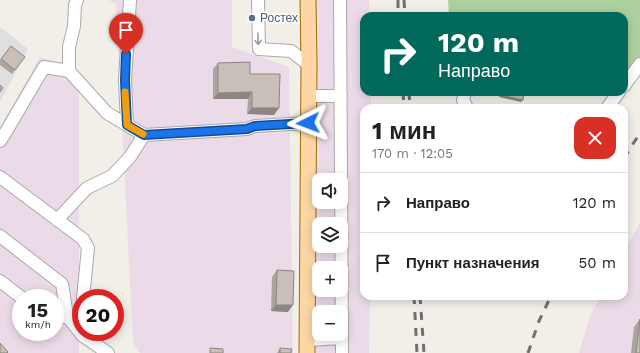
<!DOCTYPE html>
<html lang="ru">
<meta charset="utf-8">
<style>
body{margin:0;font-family:"Work Sans",sans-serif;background:#f6f6f6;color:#202124;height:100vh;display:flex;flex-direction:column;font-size:15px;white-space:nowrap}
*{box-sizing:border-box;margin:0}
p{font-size:13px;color:#757577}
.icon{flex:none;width:22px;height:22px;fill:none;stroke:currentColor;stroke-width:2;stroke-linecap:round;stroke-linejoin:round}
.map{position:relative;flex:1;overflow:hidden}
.drawer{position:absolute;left:360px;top:104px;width:268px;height:196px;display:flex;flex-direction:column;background:#fff;border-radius:12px;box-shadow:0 2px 10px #0003}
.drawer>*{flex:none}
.guide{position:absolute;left:360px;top:12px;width:268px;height:84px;border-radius:12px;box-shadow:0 2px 10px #0003;background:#00695c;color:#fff;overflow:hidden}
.tools{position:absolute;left:312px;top:173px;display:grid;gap:8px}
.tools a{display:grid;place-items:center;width:36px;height:36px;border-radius:8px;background:#fff;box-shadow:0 2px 10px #0003;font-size:20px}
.speed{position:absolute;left:12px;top:289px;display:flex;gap:8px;font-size:20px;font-weight:700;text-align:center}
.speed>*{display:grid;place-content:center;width:52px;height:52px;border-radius:50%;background:#fff;box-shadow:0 2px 10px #0003;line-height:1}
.speed small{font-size:10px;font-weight:400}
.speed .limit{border:6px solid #d22;background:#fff;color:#111}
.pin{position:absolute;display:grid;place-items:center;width:34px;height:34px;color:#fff;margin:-41px -17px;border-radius:50% 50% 50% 0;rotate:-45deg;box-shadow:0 0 4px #0007}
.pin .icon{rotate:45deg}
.me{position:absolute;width:44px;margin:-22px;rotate:267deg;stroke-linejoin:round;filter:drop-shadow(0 0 3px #0008)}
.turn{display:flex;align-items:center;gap:14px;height:84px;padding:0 12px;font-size:18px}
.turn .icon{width:52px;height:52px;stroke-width:2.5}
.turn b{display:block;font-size:28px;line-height:34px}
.round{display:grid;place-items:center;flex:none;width:42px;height:42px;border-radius:12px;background:#f6f6f6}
.headline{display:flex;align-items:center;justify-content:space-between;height:68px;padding:0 12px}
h1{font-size:24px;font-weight:700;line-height:30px}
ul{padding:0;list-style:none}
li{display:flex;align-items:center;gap:12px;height:60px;padding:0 12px;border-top:1px solid #e0e0e0}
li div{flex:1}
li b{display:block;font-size:15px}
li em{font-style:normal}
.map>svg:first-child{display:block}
.residential{fill:#e0dfdf}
.industrial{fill:#ebdbe8;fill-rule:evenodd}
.forest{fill:#add19e}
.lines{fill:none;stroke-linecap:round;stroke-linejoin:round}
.minor-casing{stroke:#a9a9a9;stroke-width:14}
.major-casing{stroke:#a06b00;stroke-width:17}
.minor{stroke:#fff;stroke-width:12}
.major{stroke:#fcd6a4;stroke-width:15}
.rail{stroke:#707070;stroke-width:3;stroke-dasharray:8 8;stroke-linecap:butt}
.wall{fill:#aba49e}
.shaded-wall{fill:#8b8681}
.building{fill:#c7bfb8;stroke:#8b8681}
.oneway{stroke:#9c9c9c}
.route-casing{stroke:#114b97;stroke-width:10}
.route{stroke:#1a73e8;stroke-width:7}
.slow{stroke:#f59e0b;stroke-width:7}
.service-dot{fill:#5c6f8a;stroke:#fff;stroke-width:1.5}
.labels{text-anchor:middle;stroke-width:3.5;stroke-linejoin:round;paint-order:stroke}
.service-label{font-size:12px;fill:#4e5e75;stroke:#fff;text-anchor:start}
</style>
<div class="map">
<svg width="640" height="353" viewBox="0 0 640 353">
<rect width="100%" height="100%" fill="#f2efe9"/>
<path class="residential" d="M0,27L28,49L0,102Z"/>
<path class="industrial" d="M109,0H232V47L289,67L293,353H140L133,343L116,4Z
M315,0H369V16H364V92H371V108H364V296H370L369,353H316ZM319,180H341V202H319ZM319,224H341V246H319ZM319,268H341V290H319ZM319,312H341V334H319Z
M40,57L79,70V353H0V127ZM21,298H55V332H21Z
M640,223V353H579L590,316L601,296H624V252Z"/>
<path class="forest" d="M448,0H640V58L624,78V16H449Z"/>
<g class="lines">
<g class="minor-casing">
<path id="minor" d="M258,0L259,49L291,51L309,65
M340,0L342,353
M69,71V47L74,26L75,5L77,0
M624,86L640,64
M465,92L463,100L467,108
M308,96H341
M607,108L619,92
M127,125L125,80L130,0
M0,141L4,135L44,67L69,71L107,113L144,135L247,129L255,126L308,123
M0,177L83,239L88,248L83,298
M57,220L87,188L112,176L130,157L144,135
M0,236L62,284L67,316
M0,281L22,298
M55,318L67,316L83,336L108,353
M307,340L342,338"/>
</g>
<g class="major-casing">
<path id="major" d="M307,353L309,63L308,0"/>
</g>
<use href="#minor" class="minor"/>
<use href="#major" class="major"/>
<path class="rail" d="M398,0V16
M404,0L405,16
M403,92L404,108
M409,92L410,108
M624,158L640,133
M414,296L417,353
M420,296L424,353
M528,353L539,321L551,296"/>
</g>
<path class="wall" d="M11,46L22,61L12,74L0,65V60Z
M218,63L250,74L274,115L247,114L248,99H213V69Z
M277,270L288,312L271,311L272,277Z
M640,319V353H631L634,327Z
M280,348L291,353H277Z"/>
<path class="shaded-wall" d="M252,92L248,99H213L218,93Z
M500,95L523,100L521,102L499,97Z
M252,108H279L274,115L247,114Z
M276,305H293L288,312L271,311Z"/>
<path class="building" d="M11,46L25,57L15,70L1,59Z
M250,62V74H280L279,108H252V92L218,93V63Z
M0,85L3,88L0,92Z
M501,92H524L523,100L500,95Z
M277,270L294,271L293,305H276Z
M640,319V353H636Z
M0,343L8,352L7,353H0Z
M210,348L223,349V353H210Z
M280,348L292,349L291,353H280Z"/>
<defs><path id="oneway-shaft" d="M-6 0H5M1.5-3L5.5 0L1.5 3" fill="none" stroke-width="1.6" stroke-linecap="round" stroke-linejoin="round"/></defs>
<use class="oneway" href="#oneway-shaft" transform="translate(258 39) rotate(89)"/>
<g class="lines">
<g class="route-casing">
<path id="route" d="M126,54L125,80L127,125L144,135L247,129L255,126L308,123"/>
</g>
<use href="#route" class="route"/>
<path class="slow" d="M125,92L127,125L143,134"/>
</g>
<circle class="service-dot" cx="252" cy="18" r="4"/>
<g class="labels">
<g class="service-label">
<text x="260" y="22">Ростех</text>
</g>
</g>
</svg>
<div class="tools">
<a><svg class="icon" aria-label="sound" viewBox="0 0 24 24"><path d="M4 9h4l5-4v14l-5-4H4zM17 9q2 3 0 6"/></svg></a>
<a><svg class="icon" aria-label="layers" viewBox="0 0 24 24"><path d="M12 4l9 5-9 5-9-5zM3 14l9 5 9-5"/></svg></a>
<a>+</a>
<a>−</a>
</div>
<div class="speed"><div>15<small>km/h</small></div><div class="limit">20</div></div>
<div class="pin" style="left:126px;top:54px;background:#d93025"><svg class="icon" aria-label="arrive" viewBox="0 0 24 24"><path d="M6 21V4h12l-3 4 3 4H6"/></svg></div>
<svg class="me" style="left:308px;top:123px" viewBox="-20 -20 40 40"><path d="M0-17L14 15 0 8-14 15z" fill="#1a73e8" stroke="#fff" stroke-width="4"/></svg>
<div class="guide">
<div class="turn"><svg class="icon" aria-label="right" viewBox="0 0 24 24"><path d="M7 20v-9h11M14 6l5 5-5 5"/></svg><div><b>120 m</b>Направо</div></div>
</div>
<section class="drawer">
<div class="headline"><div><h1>1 мин</h1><p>170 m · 12:05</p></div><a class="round" style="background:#d93025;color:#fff"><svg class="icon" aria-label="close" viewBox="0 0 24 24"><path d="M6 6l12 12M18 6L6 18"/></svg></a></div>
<ul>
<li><svg class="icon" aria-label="right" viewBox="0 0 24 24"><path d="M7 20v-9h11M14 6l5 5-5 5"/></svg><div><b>Направо</b></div><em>120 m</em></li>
<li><svg class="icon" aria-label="arrive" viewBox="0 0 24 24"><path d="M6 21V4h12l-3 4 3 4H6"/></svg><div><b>Пункт назначения</b></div><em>50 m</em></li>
</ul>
</section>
</div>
